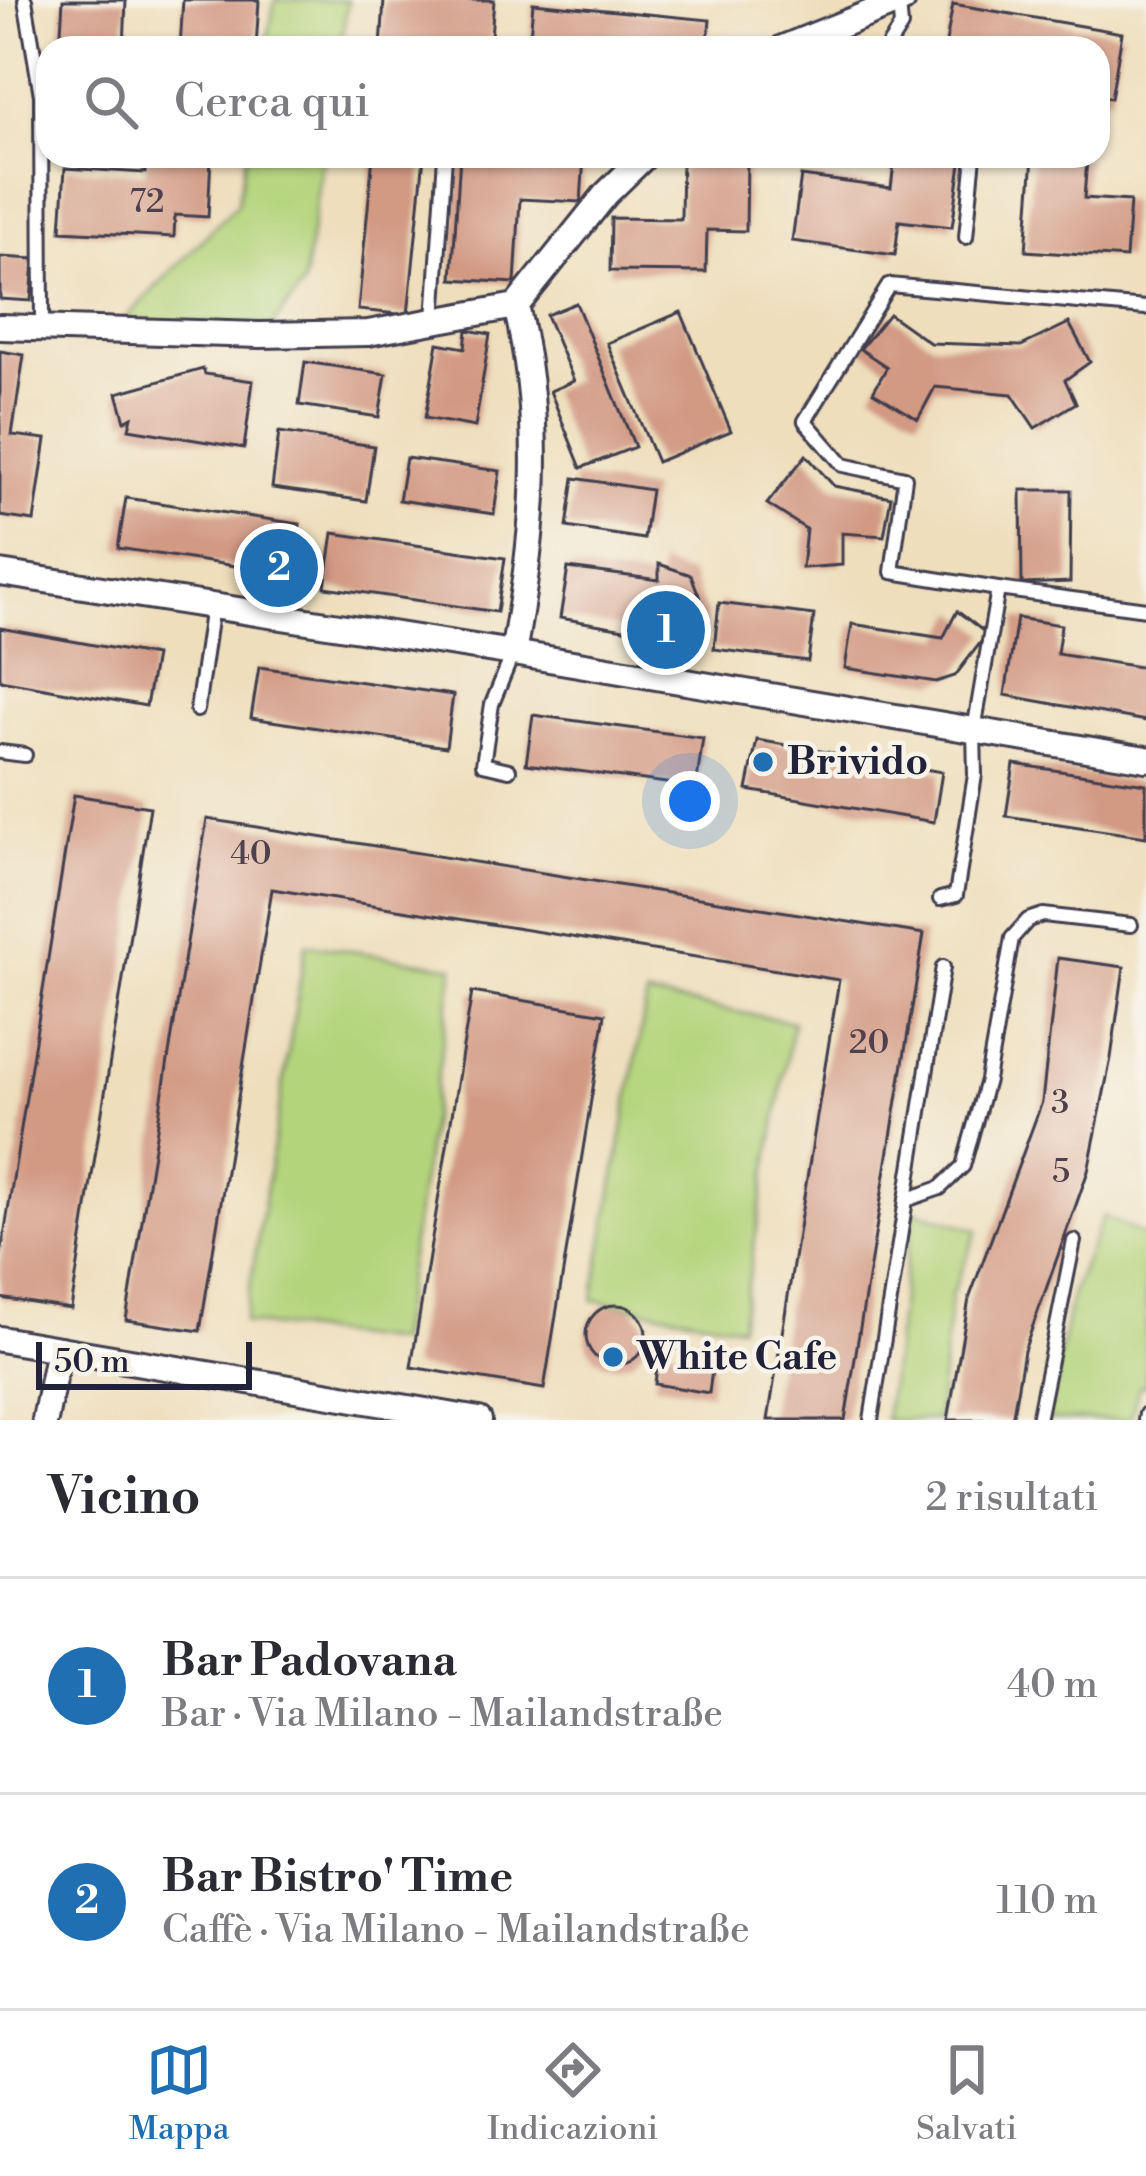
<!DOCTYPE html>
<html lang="it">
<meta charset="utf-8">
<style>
body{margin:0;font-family:"Libre Bodoni",serif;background:#f2f2f3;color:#2b2b33}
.scale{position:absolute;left:36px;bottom:30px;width:216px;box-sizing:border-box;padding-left:12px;border:6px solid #22223b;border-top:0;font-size:33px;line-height:42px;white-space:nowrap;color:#22223b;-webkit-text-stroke:9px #f7f3e8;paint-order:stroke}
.you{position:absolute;left:690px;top:801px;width:42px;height:42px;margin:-30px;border:9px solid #fff;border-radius:50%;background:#1a73e8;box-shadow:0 0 0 18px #1a73e833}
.badge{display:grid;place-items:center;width:78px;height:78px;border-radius:50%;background:#1f6fb2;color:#fff;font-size:39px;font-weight:700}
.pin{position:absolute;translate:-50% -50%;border:6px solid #fff;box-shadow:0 3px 12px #0006}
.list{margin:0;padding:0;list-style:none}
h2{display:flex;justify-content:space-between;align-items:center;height:156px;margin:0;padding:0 48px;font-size:51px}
h2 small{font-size:39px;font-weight:400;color:#7c7c81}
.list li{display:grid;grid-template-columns:78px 1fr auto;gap:36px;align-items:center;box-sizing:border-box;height:216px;padding:0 48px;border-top:3px solid #e1e1e2}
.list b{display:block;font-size:45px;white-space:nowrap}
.list p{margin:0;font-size:39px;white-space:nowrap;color:#7c7c81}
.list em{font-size:39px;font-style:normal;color:#7c7c81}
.icon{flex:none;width:66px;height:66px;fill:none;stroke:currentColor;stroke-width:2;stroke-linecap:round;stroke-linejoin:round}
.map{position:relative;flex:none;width:1146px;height:1420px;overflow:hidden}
.search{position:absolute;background:#fff;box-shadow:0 3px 9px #0004;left:36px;right:36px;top:36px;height:132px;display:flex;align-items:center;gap:30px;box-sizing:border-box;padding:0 42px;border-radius:36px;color:#7c7c81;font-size:45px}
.sheet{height:588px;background:#fff}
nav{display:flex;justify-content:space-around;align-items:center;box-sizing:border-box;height:168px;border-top:3px solid #e1e1e2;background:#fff;font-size:33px;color:#7c7c81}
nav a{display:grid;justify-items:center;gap:6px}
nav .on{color:#1f6fb2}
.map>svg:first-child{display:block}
.green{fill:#b4d47b;stroke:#6b7b5b;stroke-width:3}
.building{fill:#d29983}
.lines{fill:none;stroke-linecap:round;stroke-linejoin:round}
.lane-casing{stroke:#413e4e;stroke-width:18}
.street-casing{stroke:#413e4e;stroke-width:30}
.lane{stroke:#fff;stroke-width:12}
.street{stroke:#fff;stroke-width:24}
.poi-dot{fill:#1f6fb2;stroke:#f7f3e8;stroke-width:4.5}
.labels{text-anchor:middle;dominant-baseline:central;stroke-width:9;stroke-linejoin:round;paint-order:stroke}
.number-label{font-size:33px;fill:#4e404d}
.poi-label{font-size:39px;font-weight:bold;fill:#22223b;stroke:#f7f3e8;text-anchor:start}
</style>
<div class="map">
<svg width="1146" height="1420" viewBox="0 0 1146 1420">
<rect width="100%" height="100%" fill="#f7f3e8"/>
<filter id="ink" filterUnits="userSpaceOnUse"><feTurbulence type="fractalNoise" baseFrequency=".00833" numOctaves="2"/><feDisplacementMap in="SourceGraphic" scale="24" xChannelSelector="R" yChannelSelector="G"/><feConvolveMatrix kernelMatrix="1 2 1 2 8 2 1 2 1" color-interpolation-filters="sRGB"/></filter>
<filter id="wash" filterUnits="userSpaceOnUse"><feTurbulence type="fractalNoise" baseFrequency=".004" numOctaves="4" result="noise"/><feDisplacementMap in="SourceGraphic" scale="48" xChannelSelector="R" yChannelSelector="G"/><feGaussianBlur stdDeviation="2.7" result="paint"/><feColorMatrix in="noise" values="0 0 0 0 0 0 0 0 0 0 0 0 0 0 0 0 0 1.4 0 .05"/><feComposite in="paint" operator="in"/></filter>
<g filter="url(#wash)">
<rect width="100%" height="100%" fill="#eedebc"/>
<g class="green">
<polygon points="275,0 348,0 340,48 266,48"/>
<polygon points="246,156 323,156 303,286 272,326 124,320 237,204"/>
<polygon points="306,944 454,967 397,1342 244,1323"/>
<polygon points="647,996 793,1022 740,1326 593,1300"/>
<polygon points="913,1210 978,1230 951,1296 937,1420 885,1420"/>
<polygon points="1103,1216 1146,1237 1146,1386 1139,1386 1130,1420 1047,1420 1072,1293"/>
</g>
<g id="blocks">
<g class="building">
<polygon points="63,0 126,0 124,48 60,48"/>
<polygon points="183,0 259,0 256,48 180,48"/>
<polygon points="384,0 494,0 490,48 381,48"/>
<polygon points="533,3 710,20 707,48 529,48"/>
<polygon points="953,4 1122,33 1111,98 1098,96 1098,48 945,48"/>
<polygon points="146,156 211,156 208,217 175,215 174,237 61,231 65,168 145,173"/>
<polygon points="373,156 424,156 408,315 358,310"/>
<polygon points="460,156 584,156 581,202 520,199 515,283 452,279"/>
<polygon points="682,156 747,156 746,231 707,230 706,272 610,271 611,218 681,219"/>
<polygon points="895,156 962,156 952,227 899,221 895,255 792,241 801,176 891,188"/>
<polygon points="1033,156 1087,159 1084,198 1130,201 1126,258 1026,251"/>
<polygon points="0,257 34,259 31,301 0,299"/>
<polygon points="576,303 635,447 581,468 550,391 574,381 546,315"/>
<polygon points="681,312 731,431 657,462 607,343"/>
<polygon points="889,314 930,343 1021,346 1069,323 1090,362 1065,380 1076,403 1035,428 1012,394 935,387 918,419 873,392 887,367 860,349"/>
<polygon points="467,330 490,334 475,427 425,418 438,343 465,348"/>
<polygon points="0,351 24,355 12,435 46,439 34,521 0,516"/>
<polygon points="305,362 386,374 379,417 299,405"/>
<polygon points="203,369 205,374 253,381 244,448 129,429 132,417 125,421 117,393"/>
<polygon points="279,432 374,446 366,501 272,488"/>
<polygon points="806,455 834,486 891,497 884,536 842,533 842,565 802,568 806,529 767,504"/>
<polygon points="406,458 500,471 494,514 399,500"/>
<polygon points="574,478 651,490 644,539 567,527"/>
<polygon points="1021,490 1071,490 1070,582 1022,584"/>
<polygon points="126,498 300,524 293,575 118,548"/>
<polygon points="333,533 505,558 497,612 325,587"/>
<polygon points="659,564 691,575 707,616 700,642 560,618 568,568 659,580"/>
<polygon points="719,603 814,615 808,661 714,649"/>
<polygon points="957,611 987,634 955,676 936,682 845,668 852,624 943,638"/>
<polygon points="1017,618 1061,625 1057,654 1146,668 1146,721 1005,695"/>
<polygon points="0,628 155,656 146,706 0,680"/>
<polygon points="259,667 453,695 446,747 251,718"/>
<polygon points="533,715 703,738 696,787 526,764"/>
<polygon points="757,740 942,772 934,822 747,790"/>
<polygon points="1014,764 1146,784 1146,837 1006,816"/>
<polygon points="74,795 150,807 71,1309 0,1298 0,1261"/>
<polygon points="207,819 924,934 845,1420 768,1420 839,980 272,889 200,1331 126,1320"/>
<polygon points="1058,958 1124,967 1111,1058 1088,1171 1024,1351 1012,1420 948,1420 969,1299 1042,1102"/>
<polygon points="472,992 605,1014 544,1389 411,1367"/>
<circle cx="616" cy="1335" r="30"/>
<polygon points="659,1347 714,1354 709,1393 655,1384"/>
</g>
</g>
</g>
<g filter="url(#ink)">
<use href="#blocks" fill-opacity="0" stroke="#413e4e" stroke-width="3"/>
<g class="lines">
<g class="lane-casing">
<g id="lane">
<polyline points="25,0 41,95 42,327"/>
<polyline points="887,48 901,26 899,3"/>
<polyline points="966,237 974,156"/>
<polyline points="434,320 445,156"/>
<polyline points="998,589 892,572 905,478 843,465 805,421 889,285 1146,308"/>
<polyline points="197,710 212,606"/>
<polyline points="0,752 25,755"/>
<polyline points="509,770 483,764 492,704 513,653"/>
<polyline points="940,899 956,895 975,775 974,730 998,589 1146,609"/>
<polyline points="906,1200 940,1188 963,1166 987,1080 1012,938 1028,920 1043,915 1131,925"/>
<polyline points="871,1420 943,967"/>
<polyline points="1038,1420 1074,1241"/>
<polyline points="1145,1420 1146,1414"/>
</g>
</g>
<g class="street-casing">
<g id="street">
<polyline points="783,48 903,0"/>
<polyline points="0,327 260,335 368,333 516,306 606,194 645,156"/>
<polyline points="0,573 513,653 1146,759"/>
<path d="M513,653C535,535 545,424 516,306"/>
<polyline points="0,1339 479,1420"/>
<polyline points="45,1420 59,1349"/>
</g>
</g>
<use href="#lane" class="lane"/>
<use href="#street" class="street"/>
</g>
</g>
<g class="poi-dot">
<circle cx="763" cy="762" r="12"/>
<circle cx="613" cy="1357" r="12"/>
</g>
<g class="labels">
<g class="number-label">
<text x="147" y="202">72</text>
<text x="251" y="854">40</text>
<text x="869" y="1043">20</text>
<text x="1060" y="1103">3</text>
<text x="1061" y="1172">5</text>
</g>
<g class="poi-label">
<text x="787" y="762">Brivido</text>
<text x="637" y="1357">White Cafe</text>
</g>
</g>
</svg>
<div class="scale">50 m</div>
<div class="you"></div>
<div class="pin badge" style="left:666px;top:630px">1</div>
<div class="pin badge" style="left:279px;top:568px">2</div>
<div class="search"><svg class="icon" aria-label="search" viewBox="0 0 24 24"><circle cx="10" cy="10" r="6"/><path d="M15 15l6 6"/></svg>Cerca qui</div>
</div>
<section class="sheet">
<h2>Vicino<small>2 risultati</small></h2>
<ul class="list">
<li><span class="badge">1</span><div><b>Bar Padovana</b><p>Bar · Via Milano - Mailandstraße</p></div><em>40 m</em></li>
<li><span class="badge">2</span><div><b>Bar Bistro' Time</b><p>Caffè · Via Milano - Mailandstraße</p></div><em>110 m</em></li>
</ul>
</section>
<nav>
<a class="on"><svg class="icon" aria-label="map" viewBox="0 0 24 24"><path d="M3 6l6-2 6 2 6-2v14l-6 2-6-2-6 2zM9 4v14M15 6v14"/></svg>Mappa</a>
<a><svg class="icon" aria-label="directions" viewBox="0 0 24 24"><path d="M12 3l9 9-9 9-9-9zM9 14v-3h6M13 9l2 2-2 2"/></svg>Indicazioni</a>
<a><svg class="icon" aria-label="saved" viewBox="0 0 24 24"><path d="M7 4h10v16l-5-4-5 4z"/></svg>Salvati</a>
</nav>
